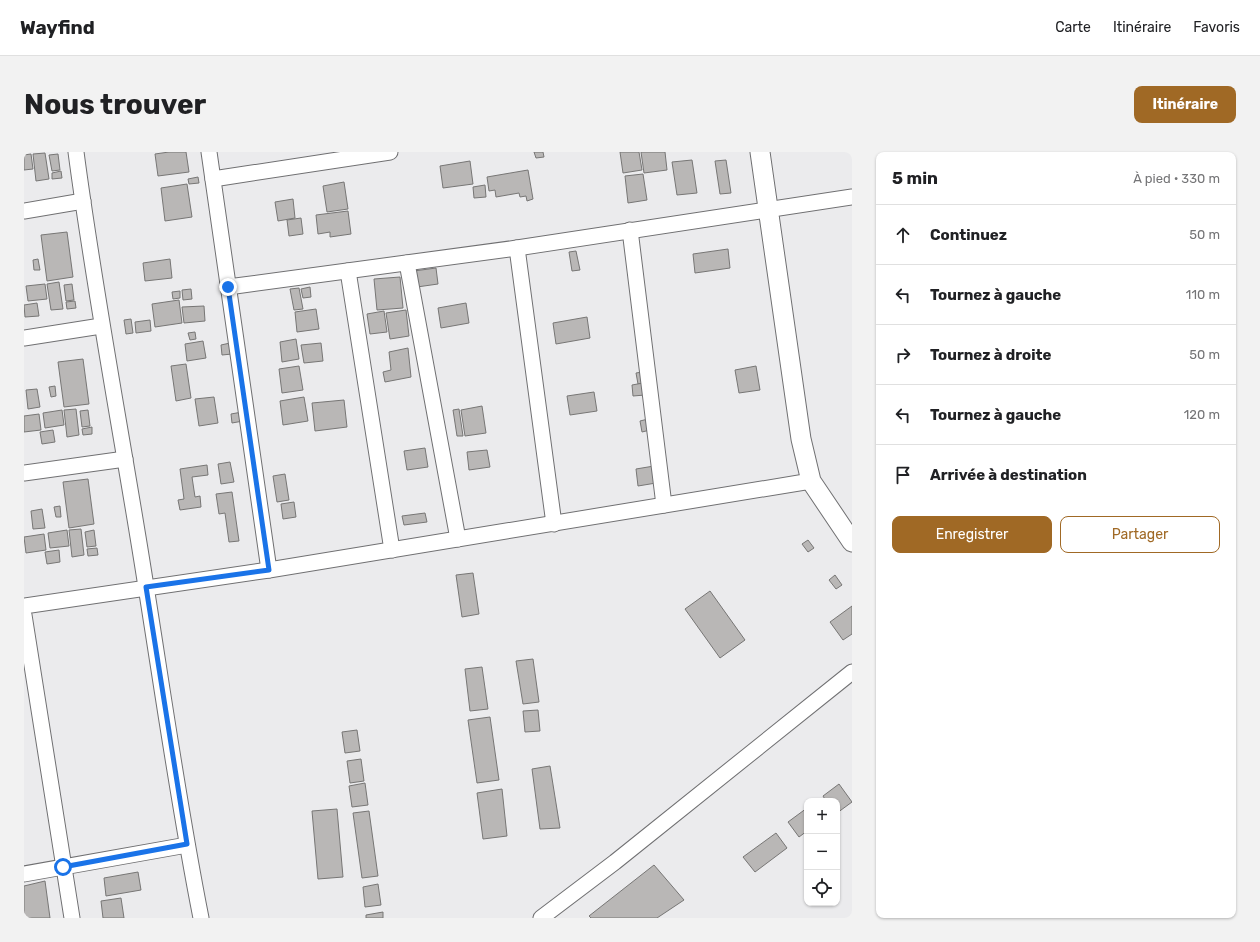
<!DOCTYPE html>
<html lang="fr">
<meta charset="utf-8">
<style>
body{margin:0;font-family:Rubik,sans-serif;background:#f2f2f2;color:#202124}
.controls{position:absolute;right:12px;bottom:12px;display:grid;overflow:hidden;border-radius:8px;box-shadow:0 1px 3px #0004}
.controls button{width:36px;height:36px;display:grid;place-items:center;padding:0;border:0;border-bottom:1px solid #e0e0e0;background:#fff;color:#202124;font:20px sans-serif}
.stop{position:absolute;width:12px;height:12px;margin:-9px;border:3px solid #1a73e8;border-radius:50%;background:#fff}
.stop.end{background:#1a73e8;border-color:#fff;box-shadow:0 1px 4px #0008}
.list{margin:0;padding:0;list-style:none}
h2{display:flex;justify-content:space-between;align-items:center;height:52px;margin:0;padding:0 16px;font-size:17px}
h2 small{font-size:13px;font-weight:400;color:#757577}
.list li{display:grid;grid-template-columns:26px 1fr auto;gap:12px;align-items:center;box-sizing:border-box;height:60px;padding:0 16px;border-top:1px solid #e0e0e0}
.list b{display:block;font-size:15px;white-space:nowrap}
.list em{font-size:13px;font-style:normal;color:#757577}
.actions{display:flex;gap:8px;padding:12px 16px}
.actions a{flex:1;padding:9px 0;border:1px solid #a06925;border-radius:8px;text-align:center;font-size:14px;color:#a06925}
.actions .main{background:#a06925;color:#fff}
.icon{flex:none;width:22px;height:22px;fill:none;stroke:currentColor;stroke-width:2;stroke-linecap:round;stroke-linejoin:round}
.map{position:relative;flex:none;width:828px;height:766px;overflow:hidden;border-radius:8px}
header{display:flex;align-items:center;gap:24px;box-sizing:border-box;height:56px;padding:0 20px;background:#fff;border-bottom:1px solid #e0e0e0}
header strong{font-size:19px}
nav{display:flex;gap:22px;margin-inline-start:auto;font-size:14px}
.intro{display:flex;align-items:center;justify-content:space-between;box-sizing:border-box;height:96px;padding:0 24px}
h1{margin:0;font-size:28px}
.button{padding:10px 18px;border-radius:8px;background:#a06925;color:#fff;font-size:14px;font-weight:700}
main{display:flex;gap:24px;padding:0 24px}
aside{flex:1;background:#fff;border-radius:8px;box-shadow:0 1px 3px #0004}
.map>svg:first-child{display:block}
.building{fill:#b9b7b6;stroke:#777675}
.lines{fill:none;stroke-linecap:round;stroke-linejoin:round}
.minor-casing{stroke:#707072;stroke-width:17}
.tertiary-casing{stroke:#707072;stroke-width:21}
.minor{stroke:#fff;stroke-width:15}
.tertiary{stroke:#fff;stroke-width:19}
.route{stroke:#1a73e8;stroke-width:5}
</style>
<header>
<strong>Wayfind</strong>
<nav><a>Carte</a><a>Itinéraire</a><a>Favoris</a></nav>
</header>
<div class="intro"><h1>Nous trouver</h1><a class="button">Itinéraire</a></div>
<main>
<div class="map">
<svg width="828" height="766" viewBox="0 0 828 766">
<rect width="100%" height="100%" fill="#ebebed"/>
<g class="building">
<polygon points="145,0 162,0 165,20 134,24 131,2"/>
<polygon points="510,0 519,0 520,5 512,6"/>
<polygon points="596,0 615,0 618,18 599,21"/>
<polygon points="617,0 641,0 643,18 620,21"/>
<polygon points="21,1 25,27 12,29 9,2"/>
<polygon points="7,2 9,17 0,18 0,3"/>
<polygon points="34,2 36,18 28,19 25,3"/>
<polygon points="668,8 673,41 653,43 648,10"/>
<polygon points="702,8 707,41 696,42 691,9"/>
<polygon points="446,9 449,32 419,36 416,14"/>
<polygon points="504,18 509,47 503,49 502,44 496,45 495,41 472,45 471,38 465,39 463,25"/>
<polygon points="37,19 38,26 28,27 28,21"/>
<polygon points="619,22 623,48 604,51 601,24"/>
<polygon points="174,25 175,31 165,32 164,27"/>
<polygon points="320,30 324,57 303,60 299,34"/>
<polygon points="163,32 168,65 141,69 137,36"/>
<polygon points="461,33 462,45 450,46 449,35"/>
<polygon points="269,47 271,66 254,69 251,50"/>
<polygon points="324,59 327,82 306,85 306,80 294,82 292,63"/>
<polygon points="277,66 279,82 265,84 263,68"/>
<polygon points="43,80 49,125 23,129 17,83"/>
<polygon points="704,97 706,116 671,121 669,102"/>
<polygon points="552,99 556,118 548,119 545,100"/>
<polygon points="14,107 16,118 10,118 9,108"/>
<polygon points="146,107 148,126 121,129 119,111"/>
<polygon points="412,116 414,132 393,135 390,119"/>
<polygon points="376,125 379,156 353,158 350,127"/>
<polygon points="35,130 39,157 27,158 23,132"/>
<polygon points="21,132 23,147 4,149 2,134"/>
<polygon points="48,132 50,148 42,149 40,133"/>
<polygon points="286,135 287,145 279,146 277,137"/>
<polygon points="275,136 279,157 270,158 266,137"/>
<polygon points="167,137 168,147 159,148 158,138"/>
<polygon points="156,139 156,146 149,147 148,140"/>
<polygon points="155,148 158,171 131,175 128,152"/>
<polygon points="51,149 52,156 43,157 42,150"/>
<polygon points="13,151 15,164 1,165 0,153"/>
<polygon points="442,151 445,171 417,176 414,156"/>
<polygon points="180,154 181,169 160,171 158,155"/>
<polygon points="292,157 295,177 273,180 271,160"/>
<polygon points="382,158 385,184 366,187 362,161"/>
<polygon points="360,159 363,180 346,182 343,162"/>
<polygon points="563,165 566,186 532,192 529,171"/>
<polygon points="107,167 109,181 102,182 100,168"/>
<polygon points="126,168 127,179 112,181 111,170"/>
<polygon points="171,180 172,187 166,188 164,181"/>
<polygon points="272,187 275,207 258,210 256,190"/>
<polygon points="179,189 182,206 163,209 161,192"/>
<polygon points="206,191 208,202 198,203 197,193"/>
<polygon points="297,191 299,209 280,211 277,193"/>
<polygon points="384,196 387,225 361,230 359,220 367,218 365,200"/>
<polygon points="59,207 65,252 40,255 34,210"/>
<polygon points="162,212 167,246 152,249 147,214"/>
<polygon points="275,214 279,238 258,241 255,217"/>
<polygon points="732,214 736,238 715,241 711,218"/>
<polygon points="618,220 620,231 614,232 612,221"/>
<polygon points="619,231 621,243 609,244 608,233"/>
<polygon points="31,234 32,244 27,245 25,235"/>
<polygon points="13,237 16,255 4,257 2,238"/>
<polygon points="570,240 573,259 546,263 543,244"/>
<polygon points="190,245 194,271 175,274 171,247"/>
<polygon points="280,245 284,269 259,273 256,249"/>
<polygon points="320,248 323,275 291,279 288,251"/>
<polygon points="458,254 462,281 441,284 437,258"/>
<polygon points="52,257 55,283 43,285 40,258"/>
<polygon points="435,257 439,284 433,284 429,258"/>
<polygon points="38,258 40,273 21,276 19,261"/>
<polygon points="64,258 66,274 58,275 56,259"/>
<polygon points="218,260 219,269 208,271 207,262"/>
<polygon points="15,262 17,278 0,280 0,264"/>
<polygon points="624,267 626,278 618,280 616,269"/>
<polygon points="68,275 68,282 59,283 58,277"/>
<polygon points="29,278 31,290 18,292 16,280"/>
<polygon points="401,296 404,315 383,318 380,299"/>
<polygon points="463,298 466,315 445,318 443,300"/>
<polygon points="206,310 210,330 197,332 194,312"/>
<polygon points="183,313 184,323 168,325 171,345 176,344 177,355 156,358 154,348 160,347 156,317"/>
<polygon points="630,314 632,331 614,334 612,317"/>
<polygon points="261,322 265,348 253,350 249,324"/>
<polygon points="64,327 70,372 45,376 39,330"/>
<polygon points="208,340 215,389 205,390 201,361 195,362 192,342"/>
<polygon points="270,350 272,365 259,367 257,352"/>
<polygon points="36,354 37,365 32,365 30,355"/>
<polygon points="18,357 21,376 9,377 7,359"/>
<polygon points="401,361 403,370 380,373 378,364"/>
<polygon points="57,377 60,403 48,405 45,378"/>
<polygon points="43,378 45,394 26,396 24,381"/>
<polygon points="70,378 72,394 63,395 61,380"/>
<polygon points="20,382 22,398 2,401 0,385"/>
<polygon points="784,388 790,396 784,400 778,392"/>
<polygon points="73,396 74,403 64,404 63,397"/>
<polygon points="35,398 36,410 23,412 21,400"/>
<polygon points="449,421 455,462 438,465 432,423"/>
<polygon points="811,423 818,433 812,437 805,428"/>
<polygon points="686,439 721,488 696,506 661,457"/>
<polygon points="828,454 828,482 819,488 806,470"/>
<polygon points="509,507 515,550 499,552 492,509"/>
<polygon points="458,515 464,557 446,559 441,517"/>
<polygon points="514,558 516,579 501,580 499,559"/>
<polygon points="466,565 475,628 453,631 444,568"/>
<polygon points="333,578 336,599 321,601 318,580"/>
<polygon points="337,607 340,629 326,631 323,609"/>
<polygon points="526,614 536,676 516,677 508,617"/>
<polygon points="341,631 344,653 328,655 325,634"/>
<polygon points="815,632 828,650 813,661 813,649 802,649 799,644"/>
<polygon points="478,637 483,684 459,687 453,641"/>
<polygon points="783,656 783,679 775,685 764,670"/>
<polygon points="313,657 319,725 294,727 288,659"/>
<polygon points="345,659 354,724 338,726 329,661"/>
<polygon points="752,681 763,696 731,720 719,705"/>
<polygon points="630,713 660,748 633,766 567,766 565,764"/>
<polygon points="114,720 117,738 82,744 80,726"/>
<polygon points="21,729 26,766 0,766 0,734"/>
<polygon points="354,732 357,753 341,755 339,735"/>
<polygon points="97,746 100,766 79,766 77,749"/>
<polygon points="359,760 359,766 342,766 342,763"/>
</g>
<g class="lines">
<g class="minor-casing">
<g id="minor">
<path d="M52,0C69,129 93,257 114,385C135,512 152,640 177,766"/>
<polyline points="185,0 245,418"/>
<polyline points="189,27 366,0"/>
<polyline points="0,59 59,49"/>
<polyline points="606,78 640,353"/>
<polyline points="493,96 530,372"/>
<polyline points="383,111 434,387"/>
<polyline points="324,119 368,398"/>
<polyline points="204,135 493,96 828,45"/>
<polyline points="0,186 77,174"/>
<polyline points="0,321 101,307"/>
<polyline points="0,454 245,418 787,329"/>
<polyline points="0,463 48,766"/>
<polyline points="0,722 163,693"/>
<polyline points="517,766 591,710 828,520"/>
</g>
</g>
<g class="tertiary-casing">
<polyline id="tertiary" points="736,0 777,287 787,329 828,390"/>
</g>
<use href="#minor" class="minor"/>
<use href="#tertiary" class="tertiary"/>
</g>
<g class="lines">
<polyline class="route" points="39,715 163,692 122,435 245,418 204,135"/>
</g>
</svg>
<div class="controls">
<button>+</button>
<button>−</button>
<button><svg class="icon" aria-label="locate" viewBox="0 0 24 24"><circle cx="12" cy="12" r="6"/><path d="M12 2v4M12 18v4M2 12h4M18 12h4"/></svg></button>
</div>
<div class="stop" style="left:39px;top:715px"></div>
<div class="stop end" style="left:204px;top:135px"></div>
</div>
<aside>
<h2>5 min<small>À pied · 330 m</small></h2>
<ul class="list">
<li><svg class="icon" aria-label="ahead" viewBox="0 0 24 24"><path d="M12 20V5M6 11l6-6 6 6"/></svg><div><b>Continuez</b></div><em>50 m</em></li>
<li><svg class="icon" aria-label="left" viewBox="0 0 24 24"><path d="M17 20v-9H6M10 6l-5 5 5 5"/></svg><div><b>Tournez à gauche</b></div><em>110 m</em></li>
<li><svg class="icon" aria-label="right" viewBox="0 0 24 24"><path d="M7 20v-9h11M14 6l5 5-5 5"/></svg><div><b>Tournez à droite</b></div><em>50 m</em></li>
<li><svg class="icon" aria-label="left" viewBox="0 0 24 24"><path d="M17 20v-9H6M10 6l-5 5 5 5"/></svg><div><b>Tournez à gauche</b></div><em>120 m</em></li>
<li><svg class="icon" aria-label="arrive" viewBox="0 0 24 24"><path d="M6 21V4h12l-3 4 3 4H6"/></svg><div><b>Arrivée à destination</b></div></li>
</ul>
<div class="actions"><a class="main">Enregistrer</a><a>Partager</a></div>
</aside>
</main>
